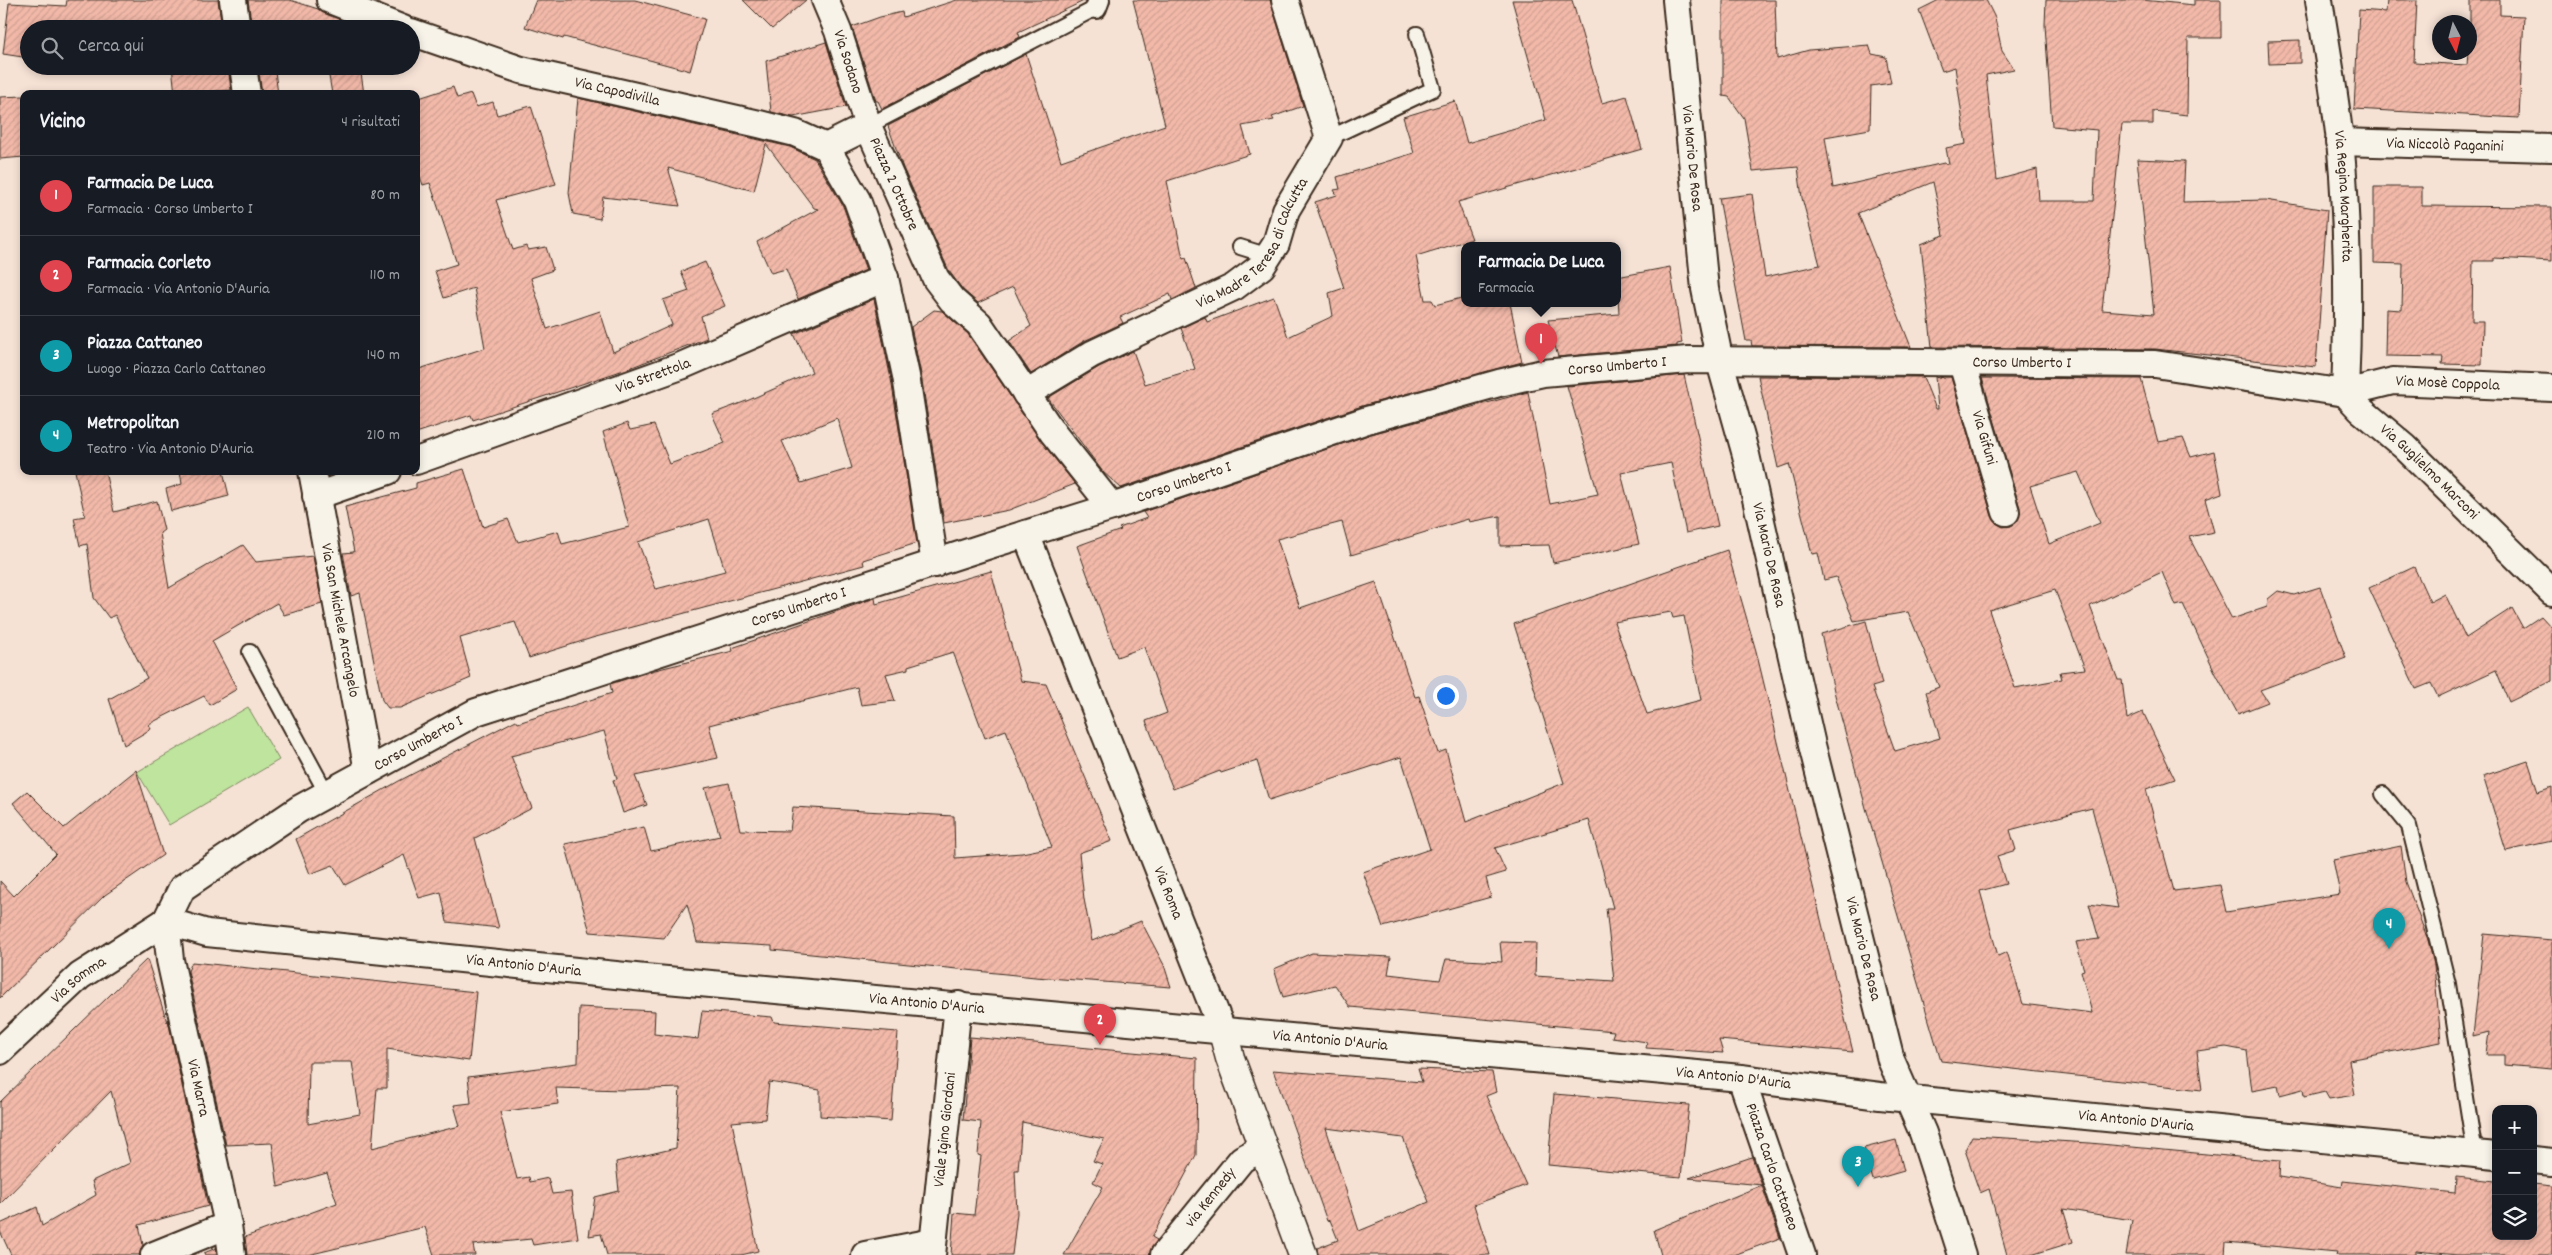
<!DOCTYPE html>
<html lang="it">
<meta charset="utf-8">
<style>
body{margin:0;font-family:Dekko,sans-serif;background:#242831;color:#f1f3f6}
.controls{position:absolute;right:15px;bottom:15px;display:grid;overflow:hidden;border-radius:10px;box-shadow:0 2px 8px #0003}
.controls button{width:45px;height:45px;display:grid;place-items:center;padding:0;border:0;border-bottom:1px solid #363941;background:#171b24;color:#f1f3f6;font:25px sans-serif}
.compass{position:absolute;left:2432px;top:15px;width:45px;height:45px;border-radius:50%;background:#171b24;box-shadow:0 2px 8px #0003;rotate:174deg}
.you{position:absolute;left:1445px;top:695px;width:18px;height:18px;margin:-12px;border:4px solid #fff;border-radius:50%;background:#1a73e8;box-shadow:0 0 0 8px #1a73e833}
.badge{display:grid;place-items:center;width:32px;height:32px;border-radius:50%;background:#2563eb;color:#fff;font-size:16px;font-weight:700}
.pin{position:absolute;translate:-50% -41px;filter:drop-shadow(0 1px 2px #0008)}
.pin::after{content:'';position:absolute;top:26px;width:18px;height:15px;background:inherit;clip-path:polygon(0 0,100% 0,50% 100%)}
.popup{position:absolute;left:1461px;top:242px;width:160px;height:65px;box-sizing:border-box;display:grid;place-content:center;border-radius:10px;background:#171b24;filter:drop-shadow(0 1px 4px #0005);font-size:16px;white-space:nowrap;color:#9ea1a6}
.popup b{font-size:19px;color:#f1f3f6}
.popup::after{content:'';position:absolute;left:50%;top:100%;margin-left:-10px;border:10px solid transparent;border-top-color:#171b24}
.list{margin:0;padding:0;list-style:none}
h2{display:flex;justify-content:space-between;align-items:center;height:65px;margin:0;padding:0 20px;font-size:21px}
h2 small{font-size:16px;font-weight:400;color:#9ea1a6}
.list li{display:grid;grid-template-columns:32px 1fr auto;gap:15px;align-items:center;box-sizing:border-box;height:80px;padding:0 20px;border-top:1px solid #363941}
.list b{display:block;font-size:19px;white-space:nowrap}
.list p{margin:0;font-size:16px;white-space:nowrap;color:#9ea1a6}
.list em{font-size:16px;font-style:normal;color:#9ea1a6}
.icon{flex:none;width:28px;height:28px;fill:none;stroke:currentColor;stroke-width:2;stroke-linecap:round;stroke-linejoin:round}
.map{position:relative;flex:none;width:2552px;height:1255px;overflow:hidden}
.search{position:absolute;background:#171b24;box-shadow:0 2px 8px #0003;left:20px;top:20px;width:400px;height:55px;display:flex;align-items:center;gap:12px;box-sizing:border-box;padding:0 18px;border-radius:28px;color:#9ea1a6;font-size:19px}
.panel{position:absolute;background:#171b24;box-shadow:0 2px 8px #0003;left:20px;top:90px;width:400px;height:385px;border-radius:10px}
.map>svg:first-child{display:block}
.green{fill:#bfe49e;stroke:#7d875e}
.building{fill:url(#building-hatch);stroke:#3b2a1e;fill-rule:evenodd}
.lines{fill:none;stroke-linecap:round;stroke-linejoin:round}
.service-casing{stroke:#3b2a1e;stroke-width:18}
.pedestrian-casing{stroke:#3b2a1e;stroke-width:24}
.minor-casing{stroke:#3b2a1e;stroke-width:30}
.tertiary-casing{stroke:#3b2a1e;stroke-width:31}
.service{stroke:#f7f3e8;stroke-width:14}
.pedestrian{stroke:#f7f3e8;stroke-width:20}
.minor{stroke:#f7f3e8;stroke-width:26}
.tertiary{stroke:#f7f3e8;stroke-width:28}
.labels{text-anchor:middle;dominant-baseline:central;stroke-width:4;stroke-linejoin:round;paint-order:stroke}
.street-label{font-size:16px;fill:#3b2a1e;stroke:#f7f3e8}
</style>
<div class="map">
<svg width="2552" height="1255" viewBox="0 0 2552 1255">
<defs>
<pattern id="building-hatch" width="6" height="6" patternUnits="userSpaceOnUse" patternTransform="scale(1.25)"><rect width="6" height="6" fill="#f2b9a9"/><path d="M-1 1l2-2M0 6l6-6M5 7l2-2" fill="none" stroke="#d09f91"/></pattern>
</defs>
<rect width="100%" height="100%" fill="#f6e2d5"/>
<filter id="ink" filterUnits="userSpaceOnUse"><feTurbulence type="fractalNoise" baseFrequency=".02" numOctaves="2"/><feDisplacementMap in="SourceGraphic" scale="10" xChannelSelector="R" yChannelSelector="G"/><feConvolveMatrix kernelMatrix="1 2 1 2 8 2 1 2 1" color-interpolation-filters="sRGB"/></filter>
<g filter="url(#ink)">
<polygon class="green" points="248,707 279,760 169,825 137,772"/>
<g class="building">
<polygon points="67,0 218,0 222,29 29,29 29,58 3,54 9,3 66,6"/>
<polygon points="248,0 290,0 318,9 354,26 354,29 252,29"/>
<polygon points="536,0 635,0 705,19 690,71 564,37 563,39 525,27"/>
<polygon points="743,0 806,0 772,29"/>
<polygon points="957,0 1086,0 1018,32 1020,37 882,109 878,101 876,101 852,27 880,17 902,12 903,17"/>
<polygon points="1133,0 1270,0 1303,106 1272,117 1274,120 1242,126 1250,154 1167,181 1183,259 1186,258 1196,288 1172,300 1170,294 1120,317 1123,323 1084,341 1031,374 1009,341 1031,326 1013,287 978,303 963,290 949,271 903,168 888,126 1026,54 1061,161 1165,125"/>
<polygon points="1512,0 1572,0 1602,103 1627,96 1642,149 1458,202 1472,239 1416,256 1425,300 1432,300 1435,305 1465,297 1465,303 1510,303 1522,362 1362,406 1121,488 1103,472 1048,398 1099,367 1133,351 1145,384 1195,369 1181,328 1205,317 1207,322 1274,297 1288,337 1333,316 1329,293 1344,288 1315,202 1337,195 1334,190 1340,189 1337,177 1414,153 1403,117 1455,101 1467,143 1546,120"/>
<polygon points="1723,0 1775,0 1777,59 1809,50 1869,45 1872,54 1886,57 1891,83 1871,86 1870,129 1825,137 1833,188 1944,163 1949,164 1946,148 1966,144 1955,67 1942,71 1919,10 1939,0 1986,0 1995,18 2002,51 2014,69 1986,75 1997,180 2037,169 2039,201 2094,201 2097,130 2052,126 2045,25 2046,0 2142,0 2194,5 2194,0 2221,0 2221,38 2188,38 2187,115 2153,111 2153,124 2122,124 2102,310 2154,314 2137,159 2185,161 2183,202 2266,200 2327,210 2316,367 2155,349 1932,347 1921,244 1944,235 1933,182 1858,213 1911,347 1752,346 1751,341 1746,341 1719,198 1752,194 1765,277 1820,265 1802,198 1798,167 1753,171 1744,118 1729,97 1723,96"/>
<polygon points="2387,0 2417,0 2414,62 2467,65 2468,52 2470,52 2470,0 2500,0 2500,15 2524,16 2519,118 2354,109 2359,10 2386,12"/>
<polygon points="2300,40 2300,63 2269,64 2268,41"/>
<polygon points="826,42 846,107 793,117 771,112 766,61"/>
<polygon points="172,66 228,66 231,90 175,94"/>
<polygon points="258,66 360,66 364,94 332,94 328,70 275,71 278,94 262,94"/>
<polygon points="453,87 457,98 471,94 476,107 493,102 497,115 531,106 556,184 496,200 513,250 526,246 528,250 546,247 553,270 531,278 547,329 600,311 613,352 672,325 663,300 689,291 681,272 705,262 725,306 701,316 707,338 627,369 473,420 471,415 416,433 416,370 485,348 474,288 444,298 435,271 457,264 430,183 423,185 416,166 416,99"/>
<polygon points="24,96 24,157 0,159 0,97"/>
<polygon points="578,98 790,147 815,159 843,206 866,270 798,299 786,269 771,273 757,242 818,209 814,208 766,144 754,191 668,168 680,206 603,197 600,219 573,214 569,193"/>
<polygon points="2374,187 2422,187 2422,206 2552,207 2552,261 2494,258 2494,261 2473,261 2472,321 2483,321 2482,365 2442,364 2443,357 2385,356 2386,309 2402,310 2403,264 2374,263"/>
<polygon points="1670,267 1682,343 1677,344 1677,346 1558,357 1548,320 1619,314 1617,277"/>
<path d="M874,299L891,379L917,543L863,560L864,565L592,638L529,658L515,622L460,638L471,678L400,708H388L382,700L360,593L351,596L343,553L354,552L345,507L416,488V483L464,469L483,527L508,519L518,542L558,531L562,544L629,527L603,432L627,423L630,430L654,425L670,464L725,443L712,414L749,400L812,372L794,334ZM837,418L852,468L801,483L782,441ZM709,519L725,571L656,589L638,542Z"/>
<polygon points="934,310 942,311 968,334 1041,441 1075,484 1009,510 944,523 921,374 911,327"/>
<path d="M1684,375L1718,526L1686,533L1671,463L1621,473L1639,544L1553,563L1549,545L1500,546V516L1469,522L1468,519L1351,555L1342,522L1277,539L1300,608L1376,582L1415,697L1419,696L1438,753L1446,750L1466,822L1564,783L1514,624L1727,550L1756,651L1853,1052L1719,1040L1723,1053L1646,1048L1647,1042L1612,1037L1614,1031L1350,1007L1335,985L1283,997L1274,969L1312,953L1391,957L1388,974L1440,980L1446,959L1502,962L1500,942L1536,943L1535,976L1614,981L1606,908H1613L1589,820L1495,848L1506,872L1486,878L1491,897L1383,927L1363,872L1430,849L1401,757L1269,800L1257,761L1221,773L1220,771L1173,789L1146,721L1167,713L1144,647L1117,657L1077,546L1121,530L1119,528L1147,518L1143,512L1371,434L1528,392L1550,504L1598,494L1567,386ZM1671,612L1673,618L1684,616L1701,700L1647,714L1614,622Z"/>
<path d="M1758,376L1923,377L1936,409H1938L1935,377H1951L1992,516L1996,523L2003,527L2011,526L2017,522L2020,508L1982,378L2141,379L2158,442L2183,438L2191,457L2214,451L2222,493L2205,499L2214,532L2189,537L2232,619L2267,607L2268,599L2278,591L2294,595L2320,587L2346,658L2260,690L2268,702L2238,714L2216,674L2183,604L2176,606L2162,572L2090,606L2118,680H2122L2127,719L2143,712L2175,779L2146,789L2174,891L2220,885L2226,912L2340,894L2333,860L2401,846L2406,882L2428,940L2434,965L2441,1042L2349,1060L2355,1095L2329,1099L2325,1092L2304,1097L2303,1089L2280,1095L2278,1086L2252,1091L2247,1051L2226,1047L2197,1051L2202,1090L1941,1061L1866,808L1835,695L1821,634L1866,621L1882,684L1872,687L1895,751L1940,738L1926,692L1939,687L1908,612L1854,621L1836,577L1824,580L1818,553L1812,554L1789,464L1778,468ZM2078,472L2100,523L2049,544L2030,486ZM2055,590L2085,669L2060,672L2062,679L2015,688L1989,610ZM2092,808L2118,908L2089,904L2099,939L2076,942L2084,970L2081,971L2092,1013L2023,1004L2007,952L1998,956L1980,891L2006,884L1997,856L2016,850L2010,830Z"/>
<polygon points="75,471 105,471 114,512 157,501 164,530 160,533 169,588 243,545 256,562 313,556 322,604 284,615 277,603 212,641 237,689 210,705 204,696 149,724 151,729 124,745 109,699 147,678 115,615 109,618 94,598 87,544 80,546 74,518 85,516"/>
<polygon points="180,471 223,471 229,496 171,511 166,489 182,484"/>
<polygon points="2414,567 2430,602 2445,594 2466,638 2512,608 2523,628 2541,616 2552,628 2552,681 2509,702 2496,670 2438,697 2431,683 2416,689 2369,588"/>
<polygon points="991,571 1021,681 1046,684 1112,841 1079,853 1084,899 1092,941 1141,921 1164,965 1171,987 1035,977 772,950 772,946 697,942 687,904 664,938 590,932 565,844 644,827 651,851 720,836 705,788 729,783 740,830 790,831 793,807 954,816 955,858 1022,853 1052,847 1006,730 985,738 953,652 908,666 908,669 886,674 895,701 861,705 857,687 709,725 718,758 635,776 647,805 623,813 613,780 617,779 604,731 511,756 532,808 475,838 499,928 447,922 441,892 419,898 404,855 345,885 333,865 310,874 296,839 399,781 516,720 518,723 612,693 610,684 655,670 733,651 732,648 875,598 876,604"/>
<polygon points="2528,761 2538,792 2552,787 2552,841 2506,851 2483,776"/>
<polygon points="136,770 163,855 105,895 0,998 0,881 14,896 56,854 13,803 27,791 64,828"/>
<polygon points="2484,934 2552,940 2552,1069 2504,1065 2504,1055 2486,1055 2489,1032 2473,1036"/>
<polygon points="147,959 167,1022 168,1020 208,1206 139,1225 143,1245 139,1255 11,1255 0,1231 0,1224 37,1207 42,1226 96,1195 92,1181 130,1163 111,1091 0,1204 0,1102"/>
<path d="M192,962L476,992L469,1061L387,1049V1088H377L372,1148L460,1126L454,1105L471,1103L468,1077L578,1063L579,1007L655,1011L654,1034L698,1039L702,1011L772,1017L774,1022L898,1032L891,1121L820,1116V1090L769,1082L765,1119L732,1122L758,1251L741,1255H607L601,1234L589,1236L595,1197L619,1191L616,1162L676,1148L680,1088L623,1090L556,1088L558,1104L500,1112L517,1179L529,1177L530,1182L548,1178L552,1194L571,1192L578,1238L533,1245L531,1239L473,1245L475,1255H434L425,1227L308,1255H247L245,1237L337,1203L327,1173L278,1187L272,1143L226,1145L188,971ZM309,1062H352L360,1114L308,1124Z"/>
<polygon points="970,1037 1197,1058 1196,1155 1152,1237 1157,1240 1149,1255 1064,1255 1103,1187 1093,1182 1102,1164 1093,1161 1104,1139 1022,1122 1018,1170 1015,1170 1017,1213 1012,1255 951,1255 954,1213 974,1215 981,1156 978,1155 981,1122 963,1120"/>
<path d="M1418,1069L1492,1072L1496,1092L1486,1096L1526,1185L1474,1205L1490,1255H1318L1317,1248L1338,1240L1330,1220L1327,1221L1273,1070L1422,1082ZM1326,1128L1403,1138L1429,1202L1359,1231Z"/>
<polygon points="1554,1094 1689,1105 1681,1177 1548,1165"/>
<polygon points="1972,1136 2090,1143 2280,1161 2279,1177 2342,1187 2343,1181 2455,1193 2456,1177 2496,1181 2496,1236 2533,1236 2533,1184 2552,1186 2552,1255 2458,1255 2416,1251 2416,1255 2336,1255 2337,1252 2226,1242 2225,1255 2126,1255 2132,1220 2063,1209 2073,1242 2031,1255 2007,1255 1989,1189 1980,1193 1965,1150"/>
<polygon points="1896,1140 1904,1171 1873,1180 1864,1148"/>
<polygon points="1752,1157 1780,1238 1734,1255 1661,1255 1654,1230 1762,1185 1689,1178"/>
<polygon points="216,1248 217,1255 205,1255 204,1253"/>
</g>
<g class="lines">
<g class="service-casing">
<g id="service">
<polyline points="868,126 1096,8"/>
<polyline points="1329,138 1433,89 1417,34"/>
<polyline points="1240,247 1269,256"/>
<polyline points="250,652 327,794"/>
<polyline points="2383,794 2409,826 2448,984 2475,1154"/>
</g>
</g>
<g class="pedestrian-casing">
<polyline id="pedestrian" points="1096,8 1099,0"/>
</g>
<g class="minor-casing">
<g id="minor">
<polyline points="233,0 237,29"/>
<polyline points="330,0 403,29"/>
<path id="s1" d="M825,0L838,31L868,126"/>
<path id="s2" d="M1676,0L1705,289L1720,362L1746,455L1812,745L1891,1060L1923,1133L1962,1255"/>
<path id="s3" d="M2319,0C2329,63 2341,128 2344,192C2348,258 2348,326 2345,393L2393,381L2552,388"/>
<path id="s4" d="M411,32L521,70L759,124L795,133L826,147"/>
<polyline points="243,66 247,94"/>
<path id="s5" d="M2339,142L2552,148"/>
<path id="s6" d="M1962,363L2006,512"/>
<path id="s7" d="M1026,394L1092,354L1234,287L1262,266L1276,244L1286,210L1329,138L1285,0"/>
<path id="s8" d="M416,461L681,366L885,278"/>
<path id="s9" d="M312,471L368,771"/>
<polyline points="316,496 388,471"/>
<path id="s10" d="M1026,534L1223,1032"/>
<path id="s11" d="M935,564L906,376L885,278L857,200L826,147L868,126L936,279L952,300L979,324L1053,433L1112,507"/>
<path id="s12" d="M166,921L182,888L299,809L476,712L990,545L1112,507L1367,420L1499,383L1543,373L1688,360L2036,363L2155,364L2345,393L2361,410L2405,447L2552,592"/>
<path id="s13" d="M166,921L207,933L645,978L1741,1078L1880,1096L2496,1156"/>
<path id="s14" d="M166,921L170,960L228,1225L232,1255"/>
<path id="s15" d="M0,1051L80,976L166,921"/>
<path id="s16" d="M1741,1078L1802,1255"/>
<polyline points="2533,1160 2552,1162"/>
<polyline points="154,1255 228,1225"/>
<polyline points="865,1255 933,1242"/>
<path id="s17" d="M932,1255L958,1005"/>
<path id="s18" d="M1164,1255L1242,1159L1263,1148"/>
</g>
</g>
<g class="tertiary-casing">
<polyline id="tertiary" points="1223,1032 1230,1058 1303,1255"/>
</g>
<use href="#service" class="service"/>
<use href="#pedestrian" class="pedestrian"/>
<use href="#minor" class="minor"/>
<use href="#tertiary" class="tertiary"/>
</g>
</g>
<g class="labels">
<g class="street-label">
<text stroke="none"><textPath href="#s1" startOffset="66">Via Sodano</textPath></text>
<text stroke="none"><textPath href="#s4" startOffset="215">Via Capodivilla</textPath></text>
<text stroke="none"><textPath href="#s5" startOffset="106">Via Niccolò Paganini</textPath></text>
<text stroke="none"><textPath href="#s2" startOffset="159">Via Mario De Rosa</textPath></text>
<text stroke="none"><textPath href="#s11" startOffset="545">Piazza 2 Ottobre</textPath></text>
<text stroke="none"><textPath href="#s3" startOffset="198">Via Regina Margherita</textPath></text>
<text stroke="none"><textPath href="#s7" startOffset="280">Via Madre Teresa di Calcutta</textPath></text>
<text stroke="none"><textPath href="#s12" startOffset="1979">Corso Umberto I</textPath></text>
<text stroke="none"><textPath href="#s12" startOffset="1574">Corso Umberto I</textPath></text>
<text stroke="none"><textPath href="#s8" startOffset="252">Via Strettola</textPath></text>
<text stroke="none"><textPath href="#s3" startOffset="499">Via Mosè Coppola</textPath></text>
<text stroke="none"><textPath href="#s6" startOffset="78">Via Gifuni</textPath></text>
<text stroke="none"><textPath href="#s12" startOffset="2420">Via Guglielmo Marconi</textPath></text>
<text stroke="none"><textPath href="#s12" startOffset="1124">Corso Umberto I</textPath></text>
<text stroke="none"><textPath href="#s2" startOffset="564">Via Mario De Rosa</textPath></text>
<text stroke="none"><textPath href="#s12" startOffset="719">Corso Umberto I</textPath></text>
<text stroke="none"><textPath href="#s9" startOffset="152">Via San Michele Arcangelo</textPath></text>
<text stroke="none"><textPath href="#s12" startOffset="314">Corso Umberto I</textPath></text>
<text stroke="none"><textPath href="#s10" startOffset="386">Via Roma</textPath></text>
<text stroke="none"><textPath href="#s2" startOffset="969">Via Mario De Rosa</textPath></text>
<text stroke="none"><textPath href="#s13" startOffset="361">Via Antonio D'Auria</textPath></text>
<text stroke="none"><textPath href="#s15" startOffset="106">Via Somma</textPath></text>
<text stroke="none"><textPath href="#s13" startOffset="766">Via Antonio D'Auria</textPath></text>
<text stroke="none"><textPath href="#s13" startOffset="1171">Via Antonio D'Auria</textPath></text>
<text stroke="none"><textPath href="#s13" startOffset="1576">Via Antonio D'Auria</textPath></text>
<text stroke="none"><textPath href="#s14" startOffset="170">Via Marra</textPath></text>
<text stroke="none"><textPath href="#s13" startOffset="1981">Via Antonio D'Auria</textPath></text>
<text stroke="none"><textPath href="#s17" startOffset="126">Viale Igino Giordani</textPath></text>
<text stroke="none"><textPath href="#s16" startOffset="94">Piazza Carlo Cattaneo</textPath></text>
<text stroke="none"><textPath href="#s18" startOffset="74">via Kennedy</textPath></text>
</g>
</g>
</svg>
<div class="controls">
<button>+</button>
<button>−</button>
<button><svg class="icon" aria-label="layers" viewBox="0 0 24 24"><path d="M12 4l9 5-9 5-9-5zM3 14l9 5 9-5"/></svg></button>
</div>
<svg class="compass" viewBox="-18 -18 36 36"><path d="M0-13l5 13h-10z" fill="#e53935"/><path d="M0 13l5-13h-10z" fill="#9ea1a6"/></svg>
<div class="you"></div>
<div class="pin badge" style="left:1541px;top:364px;background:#e0444e">1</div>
<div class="popup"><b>Farmacia De Luca</b>Farmacia</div>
<div class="pin badge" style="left:1100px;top:1045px;background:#e0444e">2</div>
<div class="pin badge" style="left:1858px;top:1187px;background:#0f9aa8">3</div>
<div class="pin badge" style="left:2389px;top:949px;background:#0f9aa8">4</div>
<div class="search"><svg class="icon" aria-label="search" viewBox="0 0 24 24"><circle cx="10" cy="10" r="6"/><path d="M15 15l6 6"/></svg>Cerca qui</div>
<section class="panel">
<h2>Vicino<small>4 risultati</small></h2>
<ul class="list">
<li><span class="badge" style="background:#e0444e">1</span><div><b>Farmacia De Luca</b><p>Farmacia · Corso Umberto I</p></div><em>80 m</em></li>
<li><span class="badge" style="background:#e0444e">2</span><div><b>Farmacia Corleto</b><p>Farmacia · Via Antonio D'Auria</p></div><em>110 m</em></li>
<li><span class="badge" style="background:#0f9aa8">3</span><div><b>Piazza Cattaneo</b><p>Luogo · Piazza Carlo Cattaneo</p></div><em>140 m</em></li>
<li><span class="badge" style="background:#0f9aa8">4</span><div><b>Metropolitan</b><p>Teatro · Via Antonio D'Auria</p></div><em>210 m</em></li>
</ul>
</section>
</div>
